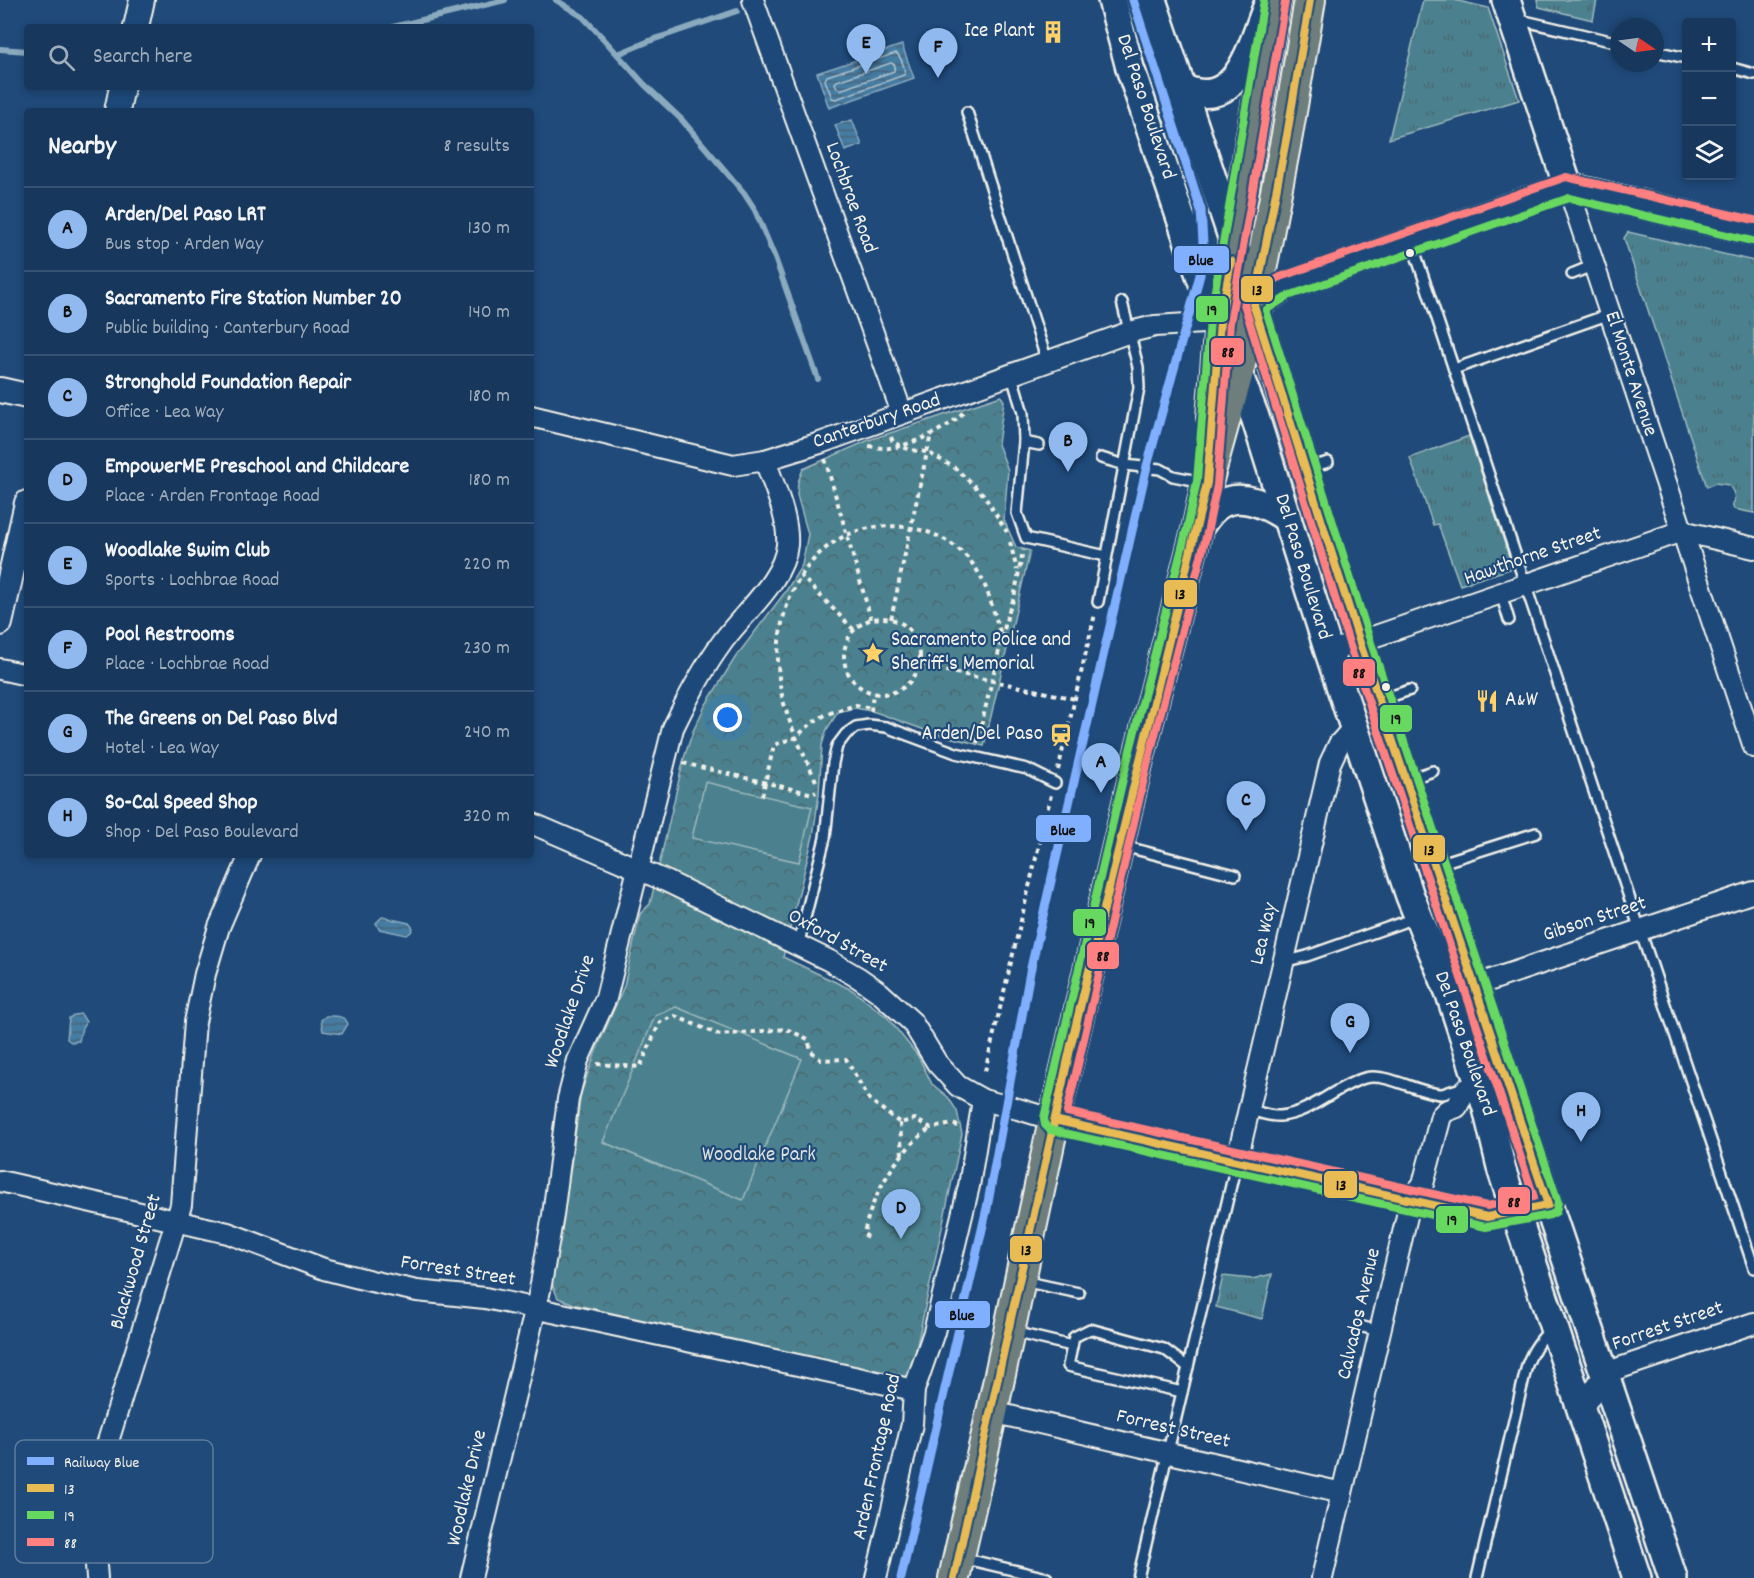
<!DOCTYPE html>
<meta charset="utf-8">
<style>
body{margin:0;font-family:Dekko,sans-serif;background:#244365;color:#f1f3f6}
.controls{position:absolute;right:18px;top:18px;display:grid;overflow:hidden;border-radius:6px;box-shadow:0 3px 9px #0003}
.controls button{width:54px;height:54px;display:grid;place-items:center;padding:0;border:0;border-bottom:2px solid #365272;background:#17385c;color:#f1f3f6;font:30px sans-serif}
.compass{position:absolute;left:1610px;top:18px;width:54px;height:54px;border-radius:50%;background:#17385c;box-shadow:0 3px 9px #0003;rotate:103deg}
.you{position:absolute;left:728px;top:718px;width:21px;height:21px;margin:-15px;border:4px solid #fff;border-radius:50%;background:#1a73e8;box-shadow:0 0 0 9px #1a73e833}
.badge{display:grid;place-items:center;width:39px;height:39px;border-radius:50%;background:#90b9f0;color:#111;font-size:20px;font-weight:700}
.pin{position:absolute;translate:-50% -50px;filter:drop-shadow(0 2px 3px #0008)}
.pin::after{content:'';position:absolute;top:32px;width:21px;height:18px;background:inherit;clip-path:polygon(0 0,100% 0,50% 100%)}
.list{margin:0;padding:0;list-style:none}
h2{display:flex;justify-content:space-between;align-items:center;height:78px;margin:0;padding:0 24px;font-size:26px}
h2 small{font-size:20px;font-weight:400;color:#9eacbb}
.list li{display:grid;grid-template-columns:39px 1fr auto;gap:18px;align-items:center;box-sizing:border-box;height:84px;padding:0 24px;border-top:2px solid #365272}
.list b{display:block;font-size:22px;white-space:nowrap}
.list p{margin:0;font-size:20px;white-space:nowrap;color:#9eacbb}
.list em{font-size:20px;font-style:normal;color:#9eacbb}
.icon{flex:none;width:33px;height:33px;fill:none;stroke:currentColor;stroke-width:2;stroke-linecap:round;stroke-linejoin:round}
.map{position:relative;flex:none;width:1754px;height:1578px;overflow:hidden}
.search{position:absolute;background:#17385c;box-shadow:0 3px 9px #0003;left:24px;top:24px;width:510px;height:66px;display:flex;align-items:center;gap:15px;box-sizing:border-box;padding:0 21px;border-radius:6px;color:#9eacbb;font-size:22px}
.panel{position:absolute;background:#17385c;box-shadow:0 3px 9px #0003;left:24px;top:108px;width:510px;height:750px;border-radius:6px}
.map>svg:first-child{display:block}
.grass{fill:url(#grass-tufts);stroke:#a0b9bc;stroke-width:1.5}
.forest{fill:url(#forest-crowns);stroke:#a0b9bc;stroke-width:1.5}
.pitch{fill:#4b818f;stroke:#a0b9bc;stroke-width:1.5}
.water{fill:url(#water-rules);stroke:#8baabe;stroke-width:1.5}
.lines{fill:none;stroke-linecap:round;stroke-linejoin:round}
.shore{stroke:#aec2cc;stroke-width:1.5}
.stream{stroke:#8baabe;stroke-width:6}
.service-casing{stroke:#f4f1e8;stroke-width:14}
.minor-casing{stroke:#f4f1e8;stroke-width:24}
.tertiary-casing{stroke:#f4f1e8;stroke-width:28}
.secondary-casing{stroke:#f4f1e8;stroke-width:32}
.primary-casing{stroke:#f4f1e8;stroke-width:34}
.path{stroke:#f4f1e8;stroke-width:4;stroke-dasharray:4.5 4.5;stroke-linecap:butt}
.service{stroke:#1f4a7a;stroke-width:9}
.minor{stroke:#1f4a7a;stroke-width:20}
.tertiary{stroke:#1f4a7a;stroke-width:24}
.secondary{stroke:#1f4a7a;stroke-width:27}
.primary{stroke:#6d7e7c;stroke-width:30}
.bus-1-casing{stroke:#1f4a7a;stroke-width:12}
.bus-2-casing{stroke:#1f4a7a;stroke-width:12}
.bus-3-casing{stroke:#1f4a7a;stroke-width:12}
.bus-1{stroke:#e8bb54;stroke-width:8}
.bus-2{stroke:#67d961;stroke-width:8}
.bus-3{stroke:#ff8080;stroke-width:8}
.rail-1-casing{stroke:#1f4a7a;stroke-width:14}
.rail-1{stroke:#80afff;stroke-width:9}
.bus-dot{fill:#f4f1e8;stroke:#1f4a7a;stroke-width:2}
.labels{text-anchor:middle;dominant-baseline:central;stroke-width:4.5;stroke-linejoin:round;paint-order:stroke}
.poi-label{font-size:21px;fill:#f4f1e8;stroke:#1f4a7a;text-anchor:end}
.street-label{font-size:21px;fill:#f4f1e8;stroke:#1f4a7a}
.park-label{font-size:21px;fill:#dbe0db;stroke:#1f4a7a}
.key{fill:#1f4a7a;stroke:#5f7c9b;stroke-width:1.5}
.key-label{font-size:16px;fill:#f4f1e8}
.line-badge{stroke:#1f4a7a;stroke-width:2}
.pale-badge-label{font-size:16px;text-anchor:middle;font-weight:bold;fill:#111}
</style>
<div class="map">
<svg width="1754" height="1578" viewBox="0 0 1754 1578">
<defs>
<pattern id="grass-tufts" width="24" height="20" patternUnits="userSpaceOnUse" patternTransform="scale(1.5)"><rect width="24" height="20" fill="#4b818f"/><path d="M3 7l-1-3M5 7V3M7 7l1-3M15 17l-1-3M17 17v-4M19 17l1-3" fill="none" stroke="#4a676e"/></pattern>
<pattern id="forest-crowns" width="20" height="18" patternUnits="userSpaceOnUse" patternTransform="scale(1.5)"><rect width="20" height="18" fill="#4b818f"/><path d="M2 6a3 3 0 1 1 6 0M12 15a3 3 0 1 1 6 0" fill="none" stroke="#4a676e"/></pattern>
<pattern id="water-rules" width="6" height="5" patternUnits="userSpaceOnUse" patternTransform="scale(1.5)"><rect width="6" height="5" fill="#457ba2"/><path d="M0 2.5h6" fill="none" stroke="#476479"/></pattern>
</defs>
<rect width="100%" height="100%" fill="#1f4a7a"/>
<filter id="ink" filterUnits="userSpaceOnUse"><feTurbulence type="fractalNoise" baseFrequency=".0167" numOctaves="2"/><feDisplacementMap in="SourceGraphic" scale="12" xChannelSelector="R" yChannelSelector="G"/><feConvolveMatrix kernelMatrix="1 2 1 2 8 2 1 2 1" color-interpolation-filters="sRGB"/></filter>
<g filter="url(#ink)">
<g class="grass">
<polygon points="1423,0 1454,0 1488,8 1519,100 1389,139"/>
<polygon points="1537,0 1597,0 1593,20 1539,7"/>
<path d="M1628,232L1754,261V513L1734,509L1732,505C1737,498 1734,492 1729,485L1715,483L1707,487L1624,238Z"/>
<polygon points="1469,436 1513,568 1460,585 1438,524 1433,525 1410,458"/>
<polygon points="1272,1274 1262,1319 1216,1307 1223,1276 1252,1279"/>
</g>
<polygon class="forest" points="1001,396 1004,401 998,444 1008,470 1004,520 1016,547 1030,551 984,746 933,733 875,712 855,708 838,712 827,729 822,745 819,794 813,836 783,957 852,990 887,1017 918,1056 932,1084 948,1097 957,1111 962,1134 914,1359 907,1376 891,1378 577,1305 558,1298 552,1284 562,1228 581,1093 596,1051 624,986 640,914 650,904 684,758 693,731 705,706 735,658 786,591 802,565 808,534 797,495 798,482 803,469 869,440"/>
<g class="pitch">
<polygon points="705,782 812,807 799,862 692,838"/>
<polygon points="676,1007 802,1059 743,1200 603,1142 655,1016"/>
</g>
<g class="water">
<polygon points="902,45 914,78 829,108 817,73"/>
<polygon points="852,120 862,145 845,151 835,125"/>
<polygon points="382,917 409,923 413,928 411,932 407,935 379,929 376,923"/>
<polygon points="81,1014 86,1022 82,1028 79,1041 71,1042 67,1039 69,1018 74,1015"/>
<path d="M326,1016C335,1016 345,1015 348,1024L342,1034L323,1031L321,1020Z"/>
</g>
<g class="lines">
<g class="shore">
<path d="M896,53C901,56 906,70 904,75L836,99L832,98L825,80L827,76Z"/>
<polygon points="891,63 895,65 894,71 840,90 837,88 835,83 837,81"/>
</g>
<g class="stream">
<polyline points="556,0 583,17 601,36 644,84 682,120 744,193 755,210 775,258 818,379"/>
<polyline points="393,27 505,0"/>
<polyline points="0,49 27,51"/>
<polyline points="618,54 652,40 737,11"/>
</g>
<g class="service-casing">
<g id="service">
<polyline points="1516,19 1619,43"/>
<polyline points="1655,51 1686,58"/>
<polyline points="1732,68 1754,74"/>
<polyline points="967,112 1047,361"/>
<polyline points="1412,243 1646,948 1754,1268"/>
<polyline points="1572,274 1594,265"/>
<polyline points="1454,369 1610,314"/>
<polyline points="1011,373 1023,413 1024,442 1017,513 1026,538 1106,556"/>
<polyline points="1024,442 1039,445"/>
<polyline points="1101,458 1125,465 1160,469 1173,476 1203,482"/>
<polyline points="1306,469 1328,462"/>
<polyline points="1501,594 1509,620"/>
<polyline points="1098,602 1139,388 1138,367 1122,302"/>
<polyline points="1383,699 1410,690"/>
<polyline points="1409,779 1433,771"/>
<polyline points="1123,846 1235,875"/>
<polyline points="1438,864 1536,833"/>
<polyline points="798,946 825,838 833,763 837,746 846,734 856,727 869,725 886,727 956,753 1027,769 1055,783"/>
<polyline points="1283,962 1307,956 1415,918"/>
<path d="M1248,1109C1258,1112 1270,1117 1280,1116C1312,1113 1335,1086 1365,1078C1387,1072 1419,1094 1442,1094C1450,1093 1456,1087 1464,1089"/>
<polyline points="1023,1281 1079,1293"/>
<polyline points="1363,1327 1380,1331"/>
<polyline points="1013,1332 1072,1346"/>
<polyline points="1182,1392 1068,1366 1074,1337 1090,1329 1164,1349 1188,1367"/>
<polyline points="962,1558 1047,1578"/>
<polyline points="1138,1578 1237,1160"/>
<path d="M1477,1578L1527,1365C1533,1349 1540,1340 1552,1328"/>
</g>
</g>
<g class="minor-casing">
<g id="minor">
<polyline points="753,0 902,413"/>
<polyline points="1568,187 1754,747"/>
<polyline points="531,416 733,465 765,460 820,443 1130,332 1155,326 1220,322"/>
<polyline points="1329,652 1682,531 1754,548"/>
<polyline points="0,669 27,675"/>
<polyline points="531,823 668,882 830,961 859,978 879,992 912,1022 937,1063 958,1086 983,1100 1018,1109 1054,1120 1237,1160 1487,1217 1548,1205"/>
<polyline points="1464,989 1754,892"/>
<polyline points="1237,1160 1330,763 1339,744 1354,727"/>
<polyline points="0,1181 228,1233 324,1269 371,1281 417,1291 485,1298 562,1314 914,1390"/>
<polyline points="1581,1410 1605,1373 1754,1323"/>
<polyline points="992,1412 1342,1493"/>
<path d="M97,1578C94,1543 92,1511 97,1477L181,1205L195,1022L205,974L219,927L250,855"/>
<path d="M471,1578L540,1290L553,1215L568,1099L578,1060L606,998L673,728C687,699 702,670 721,644C741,615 784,581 787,545C789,517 774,487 765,460"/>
<polyline points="876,1578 912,1424 914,1390 934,1332 969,1186 983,1100"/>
<polyline points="1322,1578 1411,1199 1423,1184 1441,1116 1446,1111 1457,1107 1465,1090 1479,1085"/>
</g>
</g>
<g class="tertiary-casing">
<g id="tertiary">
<polyline points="136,27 142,0"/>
<polyline points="117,111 122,87"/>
<polyline points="0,390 27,396"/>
<polyline points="0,623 27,503"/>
</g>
</g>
<g class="secondary-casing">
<g id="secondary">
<polyline points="1112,0 1130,68 1200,275 1255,417 1329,652 1410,896 1450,994 1487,1108 1502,1171 1637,1578"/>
<polyline points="1152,0 1234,243 1359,640 1673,1578"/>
<polyline points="1506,0 1568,187"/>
<path d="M1182,88C1238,113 1251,46 1267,7"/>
<polyline points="1240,313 1254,306 1283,287 1568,187 1754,231"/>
<path d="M1197,530C1203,522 1210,510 1219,505C1240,491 1269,506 1287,518"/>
</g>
</g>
<g class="primary-casing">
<g id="primary">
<polyline points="1212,417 1220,322 1275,0"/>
<polyline points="954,1578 992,1412 1054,1120 1137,764 1197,530 1207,483 1238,372 1254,306 1287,135 1310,0"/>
</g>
</g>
<g class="path">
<polyline points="891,437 893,442 910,450 927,452 955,468 983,494 1007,532"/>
<path d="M869,446C876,447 883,449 889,448C907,447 953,427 963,412"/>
<polyline points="825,459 871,619"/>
<polyline points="1010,542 1017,570"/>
<polyline points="800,575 854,630"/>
<circle cx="882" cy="656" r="38"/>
<polyline points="891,619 931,434"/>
<polyline points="920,665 1075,699"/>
<polyline points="871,711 873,693"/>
<polyline points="977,743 1008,613 1014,598 1023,550"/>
<polyline points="683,763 813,794 816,792"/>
<polyline points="1058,770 1095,614"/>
<path d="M816,781C797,739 777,704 778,656C780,584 825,518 904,527C931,530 954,541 971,562C988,582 993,613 1002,637"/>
<polyline points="762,796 774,745 796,737 813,722 827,714 856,705 871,708"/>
<polyline points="597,1064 640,1067 660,1022 675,1016 720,1035 786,1029 808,1039 811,1051 821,1060 846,1059 869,1099 900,1123 915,1119 931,1128 953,1124 960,1127"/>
<polyline points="985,1071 1051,795"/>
<polyline points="900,1123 902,1155"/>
<path d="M868,1237L864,1234C871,1196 898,1150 931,1128"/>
</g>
<use href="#service" class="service"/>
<use href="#minor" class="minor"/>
<use href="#tertiary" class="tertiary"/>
<use href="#secondary" class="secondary"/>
<use href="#primary" class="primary"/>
<g class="bus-1-casing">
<g id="bus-1">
<polyline points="1054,1120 1487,1217 1548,1205 1359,640 1254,306 1287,135 1310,0"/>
<polyline points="954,1578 1071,1045 1207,483 1220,322 1231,261"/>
</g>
</g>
<g class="bus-2-casing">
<polyline id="bus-2" points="1264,0 1210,320 1197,481 1187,528 1127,762 1044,1118 1045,1125 1050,1130 1486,1227 1550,1215 1556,1212 1558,1202 1369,637 1266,310 1288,296 1569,198 1752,241"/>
</g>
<g class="bus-3-casing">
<polyline id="bus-3" points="1285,2 1230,323 1217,485 1207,533 1147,766 1067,1112 1487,1206 1534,1197 1349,643 1244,304 1247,298 1280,277 1566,177 1754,220"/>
</g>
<use href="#bus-1" class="bus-1"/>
<use href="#bus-2" class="bus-2"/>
<use href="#bus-3" class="bus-3"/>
<g class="rail-1-casing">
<polyline id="rail-1" points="901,1578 987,1208 1030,972 1147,466 1200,275 1203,243 1201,210 1133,0"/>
</g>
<use href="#rail-1" class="rail-1"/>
</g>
</g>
<defs>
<g id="building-bare" transform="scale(1.8)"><path d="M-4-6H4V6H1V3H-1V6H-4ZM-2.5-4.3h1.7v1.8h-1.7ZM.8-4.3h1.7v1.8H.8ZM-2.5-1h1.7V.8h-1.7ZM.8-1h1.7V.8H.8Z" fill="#ffd166" stroke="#1f4a7a" stroke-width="2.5" paint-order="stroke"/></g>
<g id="sight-bare" transform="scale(1.8)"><path d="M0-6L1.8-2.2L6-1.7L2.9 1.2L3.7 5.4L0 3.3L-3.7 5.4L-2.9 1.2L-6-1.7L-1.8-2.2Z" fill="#ffd166" stroke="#1f4a7a" stroke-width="2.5" paint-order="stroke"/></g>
<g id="restaurant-bare" transform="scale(1.8)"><path d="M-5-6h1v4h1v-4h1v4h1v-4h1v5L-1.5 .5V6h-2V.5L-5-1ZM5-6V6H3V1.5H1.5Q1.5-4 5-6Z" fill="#ffd166" stroke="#1f4a7a" stroke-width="2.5" paint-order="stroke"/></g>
<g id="station-bare" transform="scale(1.8)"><path d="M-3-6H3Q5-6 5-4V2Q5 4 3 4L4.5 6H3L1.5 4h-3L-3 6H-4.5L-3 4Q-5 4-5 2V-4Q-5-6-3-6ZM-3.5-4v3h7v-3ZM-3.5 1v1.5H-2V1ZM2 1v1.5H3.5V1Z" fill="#ffd166" stroke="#1f4a7a" stroke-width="2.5" paint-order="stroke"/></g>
</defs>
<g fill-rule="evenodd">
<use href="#building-bare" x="1053" y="32"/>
<use href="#sight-bare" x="873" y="653"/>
<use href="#restaurant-bare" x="1487" y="701"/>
<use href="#station-bare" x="1061" y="735"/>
</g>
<g class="bus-dot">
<circle cx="1410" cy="253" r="5"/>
<circle cx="1386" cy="687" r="5"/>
</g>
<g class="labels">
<g class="poi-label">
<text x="1035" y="32">Ice Plant</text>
<text x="891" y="641" text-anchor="start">Sacramento Police and<tspan x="891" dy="24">Sheriff's Memorial</tspan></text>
<text x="1505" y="701" text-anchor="start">A&amp;W</text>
<text x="1043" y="735">Arden/Del Paso</text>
</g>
<g class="street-label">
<text transform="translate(1145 107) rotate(72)">Del Paso Boulevard</text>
<text transform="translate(850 198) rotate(70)">Lochbrae Road</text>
<text transform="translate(1630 374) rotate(72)">El Monte Avenue</text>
<text transform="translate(877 422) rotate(-19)">Canterbury Road</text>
<text transform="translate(1533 557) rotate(-19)">Hawthorne Street</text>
<text transform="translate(1302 567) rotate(73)">Del Paso Boulevard</text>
<text transform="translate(1595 920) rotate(-18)">Gibson Street</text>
<text transform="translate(1265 934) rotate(-77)">Lea Way</text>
<text transform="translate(837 942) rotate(29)">Oxford Street</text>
<text transform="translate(571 1012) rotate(-71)">Woodlake Drive</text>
<text transform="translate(1464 1044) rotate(71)">Del Paso Boulevard</text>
<text transform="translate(137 1262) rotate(-74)">Blackwood Street</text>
<text transform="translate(458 1272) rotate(9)">Forrest Street</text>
<text transform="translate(1360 1314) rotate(-77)">Calvados Avenue</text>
<text transform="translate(1668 1327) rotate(-19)">Forrest Street</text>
<text transform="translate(1173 1430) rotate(13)">Forrest Street</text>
<text transform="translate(878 1457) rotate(-78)">Arden Frontage Road</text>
<text transform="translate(468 1488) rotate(-77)">Woodlake Drive</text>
</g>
<g class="park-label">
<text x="759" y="1156">Woodlake Park</text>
</g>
</g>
<rect x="15" y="1440" width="198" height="123" rx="9" class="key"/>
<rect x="27" y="1457" width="27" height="8" fill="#80afff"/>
<rect x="27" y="1484" width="27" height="8" fill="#e8bb54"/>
<rect x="27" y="1511" width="27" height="8" fill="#67d961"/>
<rect x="27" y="1538" width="27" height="8" fill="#ff8080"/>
<g class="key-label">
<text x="64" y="1467">Railway Blue</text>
<text x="64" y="1494">13</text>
<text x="64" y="1521">19</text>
<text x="64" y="1548">88</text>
</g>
<g class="line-badge">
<rect x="1173" y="245" width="57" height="29" rx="6" fill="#80afff"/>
<rect x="1240" y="275" width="34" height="28" rx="6" fill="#e8bb54"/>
<rect x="1195" y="295" width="34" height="28" rx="6" fill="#67d961"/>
<rect x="1210" y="337" width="35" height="29" rx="6" fill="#ff8080"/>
<rect x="1163" y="579" width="35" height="29" rx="6" fill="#e8bb54"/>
<rect x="1342" y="658" width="34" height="29" rx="6" fill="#ff8080"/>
<rect x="1379" y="704" width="34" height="29" rx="6" fill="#67d961"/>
<rect x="1035" y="814" width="57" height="29" rx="6" fill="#80afff"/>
<rect x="1412" y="834" width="34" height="29" rx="6" fill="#e8bb54"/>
<rect x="1072" y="908" width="35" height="29" rx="6" fill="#67d961"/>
<rect x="1086" y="941" width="34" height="29" rx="6" fill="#ff8080"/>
<rect x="1323" y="1170" width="35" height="29" rx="6" fill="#e8bb54"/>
<rect x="1497" y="1186" width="34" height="29" rx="6" fill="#ff8080"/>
<rect x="1435" y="1205" width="34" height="29" rx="6" fill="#67d961"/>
<rect x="1009" y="1235" width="34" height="28" rx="6" fill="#e8bb54"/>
<rect x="934" y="1300" width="57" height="29" rx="6" fill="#80afff"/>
</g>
<g class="pale-badge-label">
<text x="1201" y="265">Blue</text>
<text x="1257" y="295">13</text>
<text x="1212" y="315">19</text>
<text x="1228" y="357">88</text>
<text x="1180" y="599">13</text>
<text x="1359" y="678">88</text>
<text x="1396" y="724">19</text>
<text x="1063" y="835">Blue</text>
<text x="1429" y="855">13</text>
<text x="1090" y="928">19</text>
<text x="1103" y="961">88</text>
<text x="1341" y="1190">13</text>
<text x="1514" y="1207">88</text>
<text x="1452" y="1225">19</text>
<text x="1026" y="1255">13</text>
<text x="962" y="1320">Blue</text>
</g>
</svg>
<div class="controls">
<button>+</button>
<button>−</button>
<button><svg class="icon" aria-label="layers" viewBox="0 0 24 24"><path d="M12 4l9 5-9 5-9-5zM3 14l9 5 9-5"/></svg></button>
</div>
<svg class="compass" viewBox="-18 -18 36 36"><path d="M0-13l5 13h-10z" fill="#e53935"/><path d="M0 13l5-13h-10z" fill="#9eacbb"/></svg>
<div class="you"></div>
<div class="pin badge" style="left:1101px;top:793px">A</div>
<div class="pin badge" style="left:1068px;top:472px">B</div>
<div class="pin badge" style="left:1246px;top:831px">C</div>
<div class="pin badge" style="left:901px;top:1239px">D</div>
<div class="pin badge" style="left:866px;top:74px">E</div>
<div class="pin badge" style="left:938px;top:78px">F</div>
<div class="pin badge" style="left:1350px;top:1053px">G</div>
<div class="pin badge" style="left:1581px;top:1142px">H</div>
<div class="search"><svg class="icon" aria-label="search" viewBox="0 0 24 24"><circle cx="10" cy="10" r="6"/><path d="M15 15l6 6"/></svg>Search here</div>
<section class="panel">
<h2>Nearby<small>8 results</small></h2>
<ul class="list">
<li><span class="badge">A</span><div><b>Arden/Del Paso LRT</b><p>Bus stop · Arden Way</p></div><em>130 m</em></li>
<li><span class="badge">B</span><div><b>Sacramento Fire Station Number 20</b><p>Public building · Canterbury Road</p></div><em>140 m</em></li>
<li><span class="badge">C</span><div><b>Stronghold Foundation Repair</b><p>Office · Lea Way</p></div><em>180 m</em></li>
<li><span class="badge">D</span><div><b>EmpowerME Preschool and Childcare</b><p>Place · Arden Frontage Road</p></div><em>180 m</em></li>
<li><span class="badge">E</span><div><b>Woodlake Swim Club</b><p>Sports · Lochbrae Road</p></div><em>220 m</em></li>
<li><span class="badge">F</span><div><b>Pool Restrooms</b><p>Place · Lochbrae Road</p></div><em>230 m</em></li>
<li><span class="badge">G</span><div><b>The Greens on Del Paso Blvd</b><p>Hotel · Lea Way</p></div><em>240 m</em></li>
<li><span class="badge">H</span><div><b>So-Cal Speed Shop</b><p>Shop · Del Paso Boulevard</p></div><em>320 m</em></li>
</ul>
</section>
</div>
